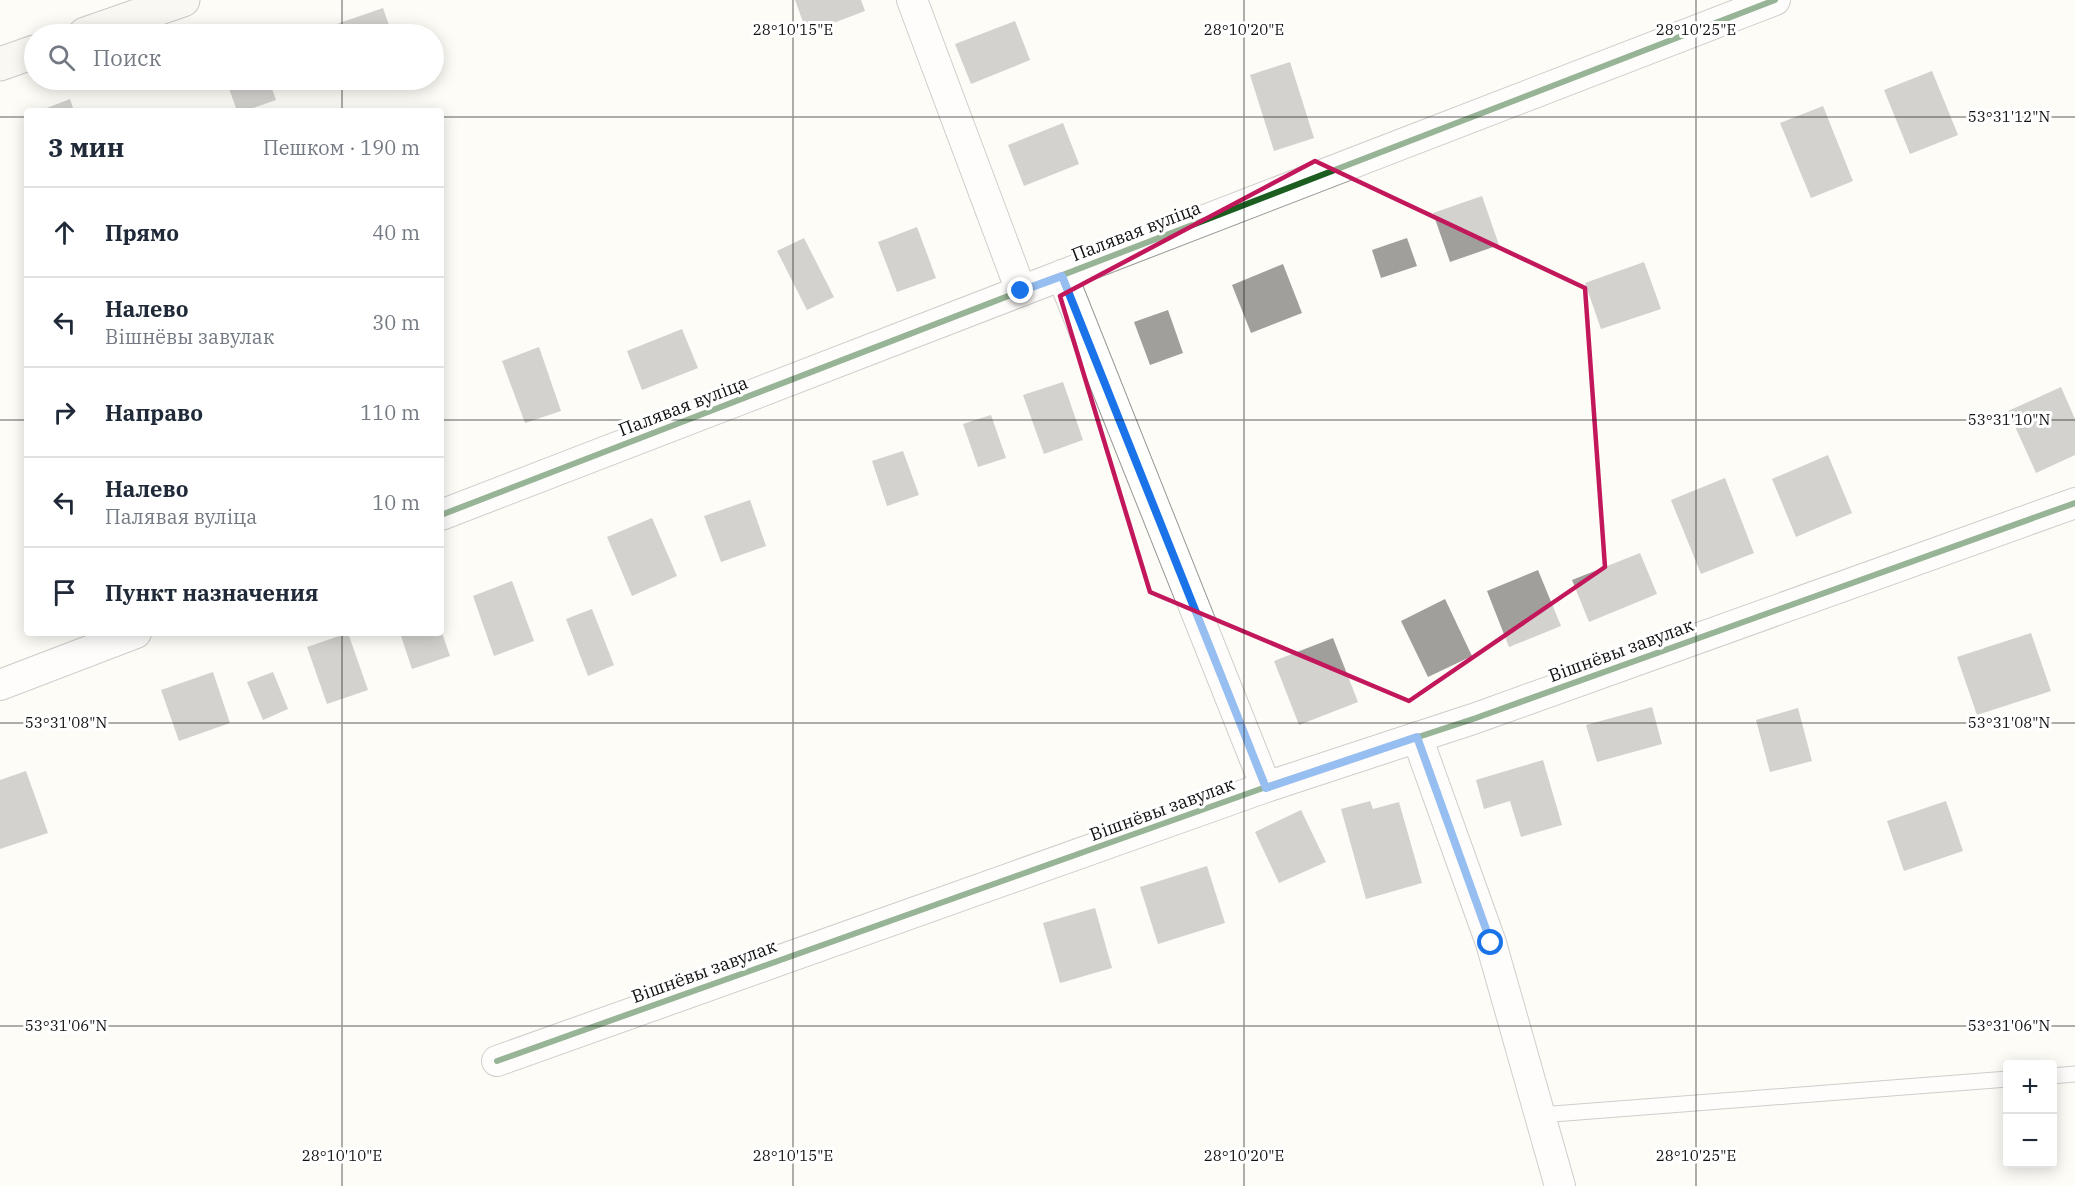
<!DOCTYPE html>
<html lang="ru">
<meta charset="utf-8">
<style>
body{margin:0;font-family:"IBM Plex Serif",serif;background:#f6f6f7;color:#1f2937}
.controls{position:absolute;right:18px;bottom:18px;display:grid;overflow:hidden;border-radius:6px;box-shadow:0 3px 15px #0003}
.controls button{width:54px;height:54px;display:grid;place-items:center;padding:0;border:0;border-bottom:2px solid #e0e1e3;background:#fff;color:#1f2937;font:30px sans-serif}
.stop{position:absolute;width:18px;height:18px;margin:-14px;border:4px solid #1a73e8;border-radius:50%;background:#fff}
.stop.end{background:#1a73e8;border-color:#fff;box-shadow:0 2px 6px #0008}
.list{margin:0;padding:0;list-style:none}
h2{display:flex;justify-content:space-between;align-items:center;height:78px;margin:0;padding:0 24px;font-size:26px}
h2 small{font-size:20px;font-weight:400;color:#747a83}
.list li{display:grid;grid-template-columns:39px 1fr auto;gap:18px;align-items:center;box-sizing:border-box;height:90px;padding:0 24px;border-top:2px solid #e0e1e3}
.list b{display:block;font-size:22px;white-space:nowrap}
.list p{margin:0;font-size:20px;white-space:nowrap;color:#747a83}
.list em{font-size:20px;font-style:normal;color:#747a83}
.icon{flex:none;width:33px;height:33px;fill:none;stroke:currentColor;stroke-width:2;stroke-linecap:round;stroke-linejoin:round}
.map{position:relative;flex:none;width:2075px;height:1186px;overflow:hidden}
.search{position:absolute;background:#fff;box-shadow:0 3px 15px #0003;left:24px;top:24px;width:420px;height:66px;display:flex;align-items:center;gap:15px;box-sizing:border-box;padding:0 21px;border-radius:33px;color:#747a83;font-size:22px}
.panel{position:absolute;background:#fff;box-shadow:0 3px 15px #0003;left:24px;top:108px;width:420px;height:528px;border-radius:6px}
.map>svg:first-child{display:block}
.building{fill:#a19f9c}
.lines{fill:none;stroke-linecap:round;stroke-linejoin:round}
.lane-casing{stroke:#979795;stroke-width:17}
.street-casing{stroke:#979795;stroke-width:32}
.secondary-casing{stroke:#8e8d8b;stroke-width:35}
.lane{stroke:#fffffe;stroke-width:15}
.street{stroke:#fffffe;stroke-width:30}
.secondary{stroke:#f6f4eb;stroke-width:33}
.cycleway-casing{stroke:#fff;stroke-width:10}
.cycleway{stroke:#1b5e20;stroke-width:6}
.route{stroke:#1a73e8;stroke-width:8}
.marked{fill:none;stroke:#c2185b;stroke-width:4.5;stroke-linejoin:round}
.ticks{fill:none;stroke:#111;stroke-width:1.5;stroke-opacity:0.45}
.labels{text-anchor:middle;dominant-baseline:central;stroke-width:6;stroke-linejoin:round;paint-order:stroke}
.street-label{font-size:18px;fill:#111;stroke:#fff}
.ticks-label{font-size:15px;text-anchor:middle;fill:#111;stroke:#fff;stroke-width:6;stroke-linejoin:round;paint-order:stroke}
</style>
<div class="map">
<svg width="2075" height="1186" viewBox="0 0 2075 1186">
<rect width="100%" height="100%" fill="#fdfcf7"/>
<g class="building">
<polygon points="795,0 861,0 865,11 807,33"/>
<polygon points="383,8 392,34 333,34 331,26"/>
<polygon points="1015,21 1030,60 971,84 955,44"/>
<polygon points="1290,62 1314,138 1274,151 1250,75"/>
<polygon points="1932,71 1958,135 1910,154 1884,90"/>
<polygon points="226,80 269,80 276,100 245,111 237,111"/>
<polygon points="70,99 74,111 39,111"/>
<polygon points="1823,106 1853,181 1811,198 1780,123"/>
<polygon points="1063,123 1079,164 1024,186 1008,145"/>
<polygon points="1482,196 1499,245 1450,262 1433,213"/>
<polygon points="917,227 936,278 897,292 878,242"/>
<polygon points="804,238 834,297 807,310 777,251"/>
<polygon points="1407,238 1417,266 1381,278 1372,250"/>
<polygon points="1644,262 1661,309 1601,329 1585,283"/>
<polygon points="1283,264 1302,313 1251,333 1232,285"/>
<polygon points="1168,310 1183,353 1150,365 1134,322"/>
<polygon points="682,329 698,368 642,390 627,351"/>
<polygon points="539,347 561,411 525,423 502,361"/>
<polygon points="1063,382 1083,440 1044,454 1023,395"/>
<polygon points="2061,387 2075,419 2075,455 2036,473 2008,411"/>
<polygon points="991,415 1006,458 978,467 963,424"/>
<polygon points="903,451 919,495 887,506 872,461"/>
<polygon points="1828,455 1852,513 1796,537 1772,479"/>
<polygon points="1725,478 1754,553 1701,574 1671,500"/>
<polygon points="750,500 766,546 721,562 704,516"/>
<polygon points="652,518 677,576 632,596 607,537"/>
<polygon points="1640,553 1657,594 1589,622 1572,580"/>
<polygon points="1538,570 1561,626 1509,647 1487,591"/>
<polygon points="512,581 534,641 494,656 473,596"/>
<polygon points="1445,599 1472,656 1428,677 1401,621"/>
<polygon points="592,609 614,665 588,676 566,619"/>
<polygon points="348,633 368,690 327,704 307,647"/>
<polygon points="400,633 442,633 450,656 412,669"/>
<polygon points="2031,633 2051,691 1977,715 1957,657"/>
<polygon points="1333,638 1358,702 1299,725 1274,661"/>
<polygon points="213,672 230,723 179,741 161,690"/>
<polygon points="273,672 288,709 263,720 247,682"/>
<polygon points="1652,707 1662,744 1597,762 1586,725"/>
<polygon points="1798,708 1812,761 1770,772 1756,720"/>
<polygon points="1543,760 1562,825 1521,837 1510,801 1484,809 1476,780"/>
<polygon points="26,771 48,833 0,849 0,780"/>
<polygon points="1370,801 1373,809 1399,802 1422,883 1366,899 1341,809"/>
<polygon points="1946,801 1963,851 1904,871 1887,821"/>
<polygon points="1301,810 1326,862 1279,883 1255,832"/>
<polygon points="1207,866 1225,923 1158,944 1140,887"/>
<polygon points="1095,908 1112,968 1060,983 1043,923"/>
</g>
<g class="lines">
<g class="lane-casing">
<g id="lane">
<polyline points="2052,1076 2075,1074"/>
<polyline points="1540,1115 2008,1079"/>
</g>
</g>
<g class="street-casing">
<g id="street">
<polyline points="912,0 1021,291"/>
<polyline points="1062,275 1266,787"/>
<polyline points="441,515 1775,0"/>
<polyline points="0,685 136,633"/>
<polyline points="1417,737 1491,943 1560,1186"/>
<polyline points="497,1061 1266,787 1476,718 2075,503"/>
</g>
</g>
<g class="secondary-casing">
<g id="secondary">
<polyline points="85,34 183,0"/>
<polyline points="0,64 34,52"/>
</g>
</g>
<use href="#lane" class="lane"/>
<use href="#street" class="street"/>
<use href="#secondary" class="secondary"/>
<g class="cycleway-casing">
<g id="cycleway">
<polyline points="441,515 1775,0"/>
<polyline points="497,1061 1266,787 1476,718 2075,503"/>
</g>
</g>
<use href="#cycleway" class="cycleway"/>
</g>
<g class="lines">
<polyline class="route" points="1021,291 1062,276 1266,788 1417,737 1491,943"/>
</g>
<path d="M0 0H2075V1186H0ZM1315,161L1585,288L1605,567L1409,701L1150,592L1060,296Z" fill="#fdfcf7" fill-opacity=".55" fill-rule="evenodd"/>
<path class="marked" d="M1315,161L1585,288L1605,567L1409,701L1150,592L1060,296Z"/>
<path class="ticks" d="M342,0V34M793,0V1186M1244,0V1186M1696,0V1186M342,80V111M0,117H27M441,117H2075M0,420H27M441,420H2075M342,633V1186M0,723H2075M0,1026H2075"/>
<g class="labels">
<g class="street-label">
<text transform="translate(1136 231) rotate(-21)">Палявая вуліца</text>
<text transform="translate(683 406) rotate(-21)">Палявая вуліца</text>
<text transform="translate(1621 650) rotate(-20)">Вішнёвы завулак</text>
<text transform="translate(1162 809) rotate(-20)">Вішнёвы завулак</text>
<text transform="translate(704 971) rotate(-20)">Вішнёвы завулак</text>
</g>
</g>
<g class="ticks-label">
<text x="793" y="35">28°10'15"E</text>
<text x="1244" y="35">28°10'20"E</text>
<text x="1696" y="35">28°10'25"E</text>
<text x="2009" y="122">53°31'12"N</text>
<text x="2009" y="425">53°31'10"N</text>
<text x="66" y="728">53°31'08"N</text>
<text x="2009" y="728">53°31'08"N</text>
<text x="66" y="1031">53°31'06"N</text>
<text x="2009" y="1031">53°31'06"N</text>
<text x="342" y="1161">28°10'10"E</text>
<text x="793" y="1161">28°10'15"E</text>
<text x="1244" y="1161">28°10'20"E</text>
<text x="1696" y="1161">28°10'25"E</text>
</g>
</svg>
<div class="controls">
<button>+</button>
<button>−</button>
</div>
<div class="stop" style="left:1491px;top:943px"></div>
<div class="stop end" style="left:1021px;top:291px"></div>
<div class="search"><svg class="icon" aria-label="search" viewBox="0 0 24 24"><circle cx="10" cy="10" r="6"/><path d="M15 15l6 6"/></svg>Поиск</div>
<section class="panel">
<h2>3 мин<small>Пешком · 190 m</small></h2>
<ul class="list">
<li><svg class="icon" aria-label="ahead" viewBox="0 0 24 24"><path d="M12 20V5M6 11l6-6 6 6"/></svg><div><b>Прямо</b></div><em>40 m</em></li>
<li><svg class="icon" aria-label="left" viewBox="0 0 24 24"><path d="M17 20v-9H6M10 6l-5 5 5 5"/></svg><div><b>Налево</b><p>Вішнёвы завулак</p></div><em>30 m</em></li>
<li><svg class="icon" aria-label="right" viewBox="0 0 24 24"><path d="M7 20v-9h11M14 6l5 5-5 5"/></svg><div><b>Направо</b></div><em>110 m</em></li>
<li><svg class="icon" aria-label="left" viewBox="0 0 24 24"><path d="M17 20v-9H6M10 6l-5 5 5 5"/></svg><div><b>Налево</b><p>Палявая вуліца</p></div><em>10 m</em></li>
<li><svg class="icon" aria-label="arrive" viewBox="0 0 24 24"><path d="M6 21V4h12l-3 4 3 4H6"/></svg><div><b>Пункт назначения</b></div></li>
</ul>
</section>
</div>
